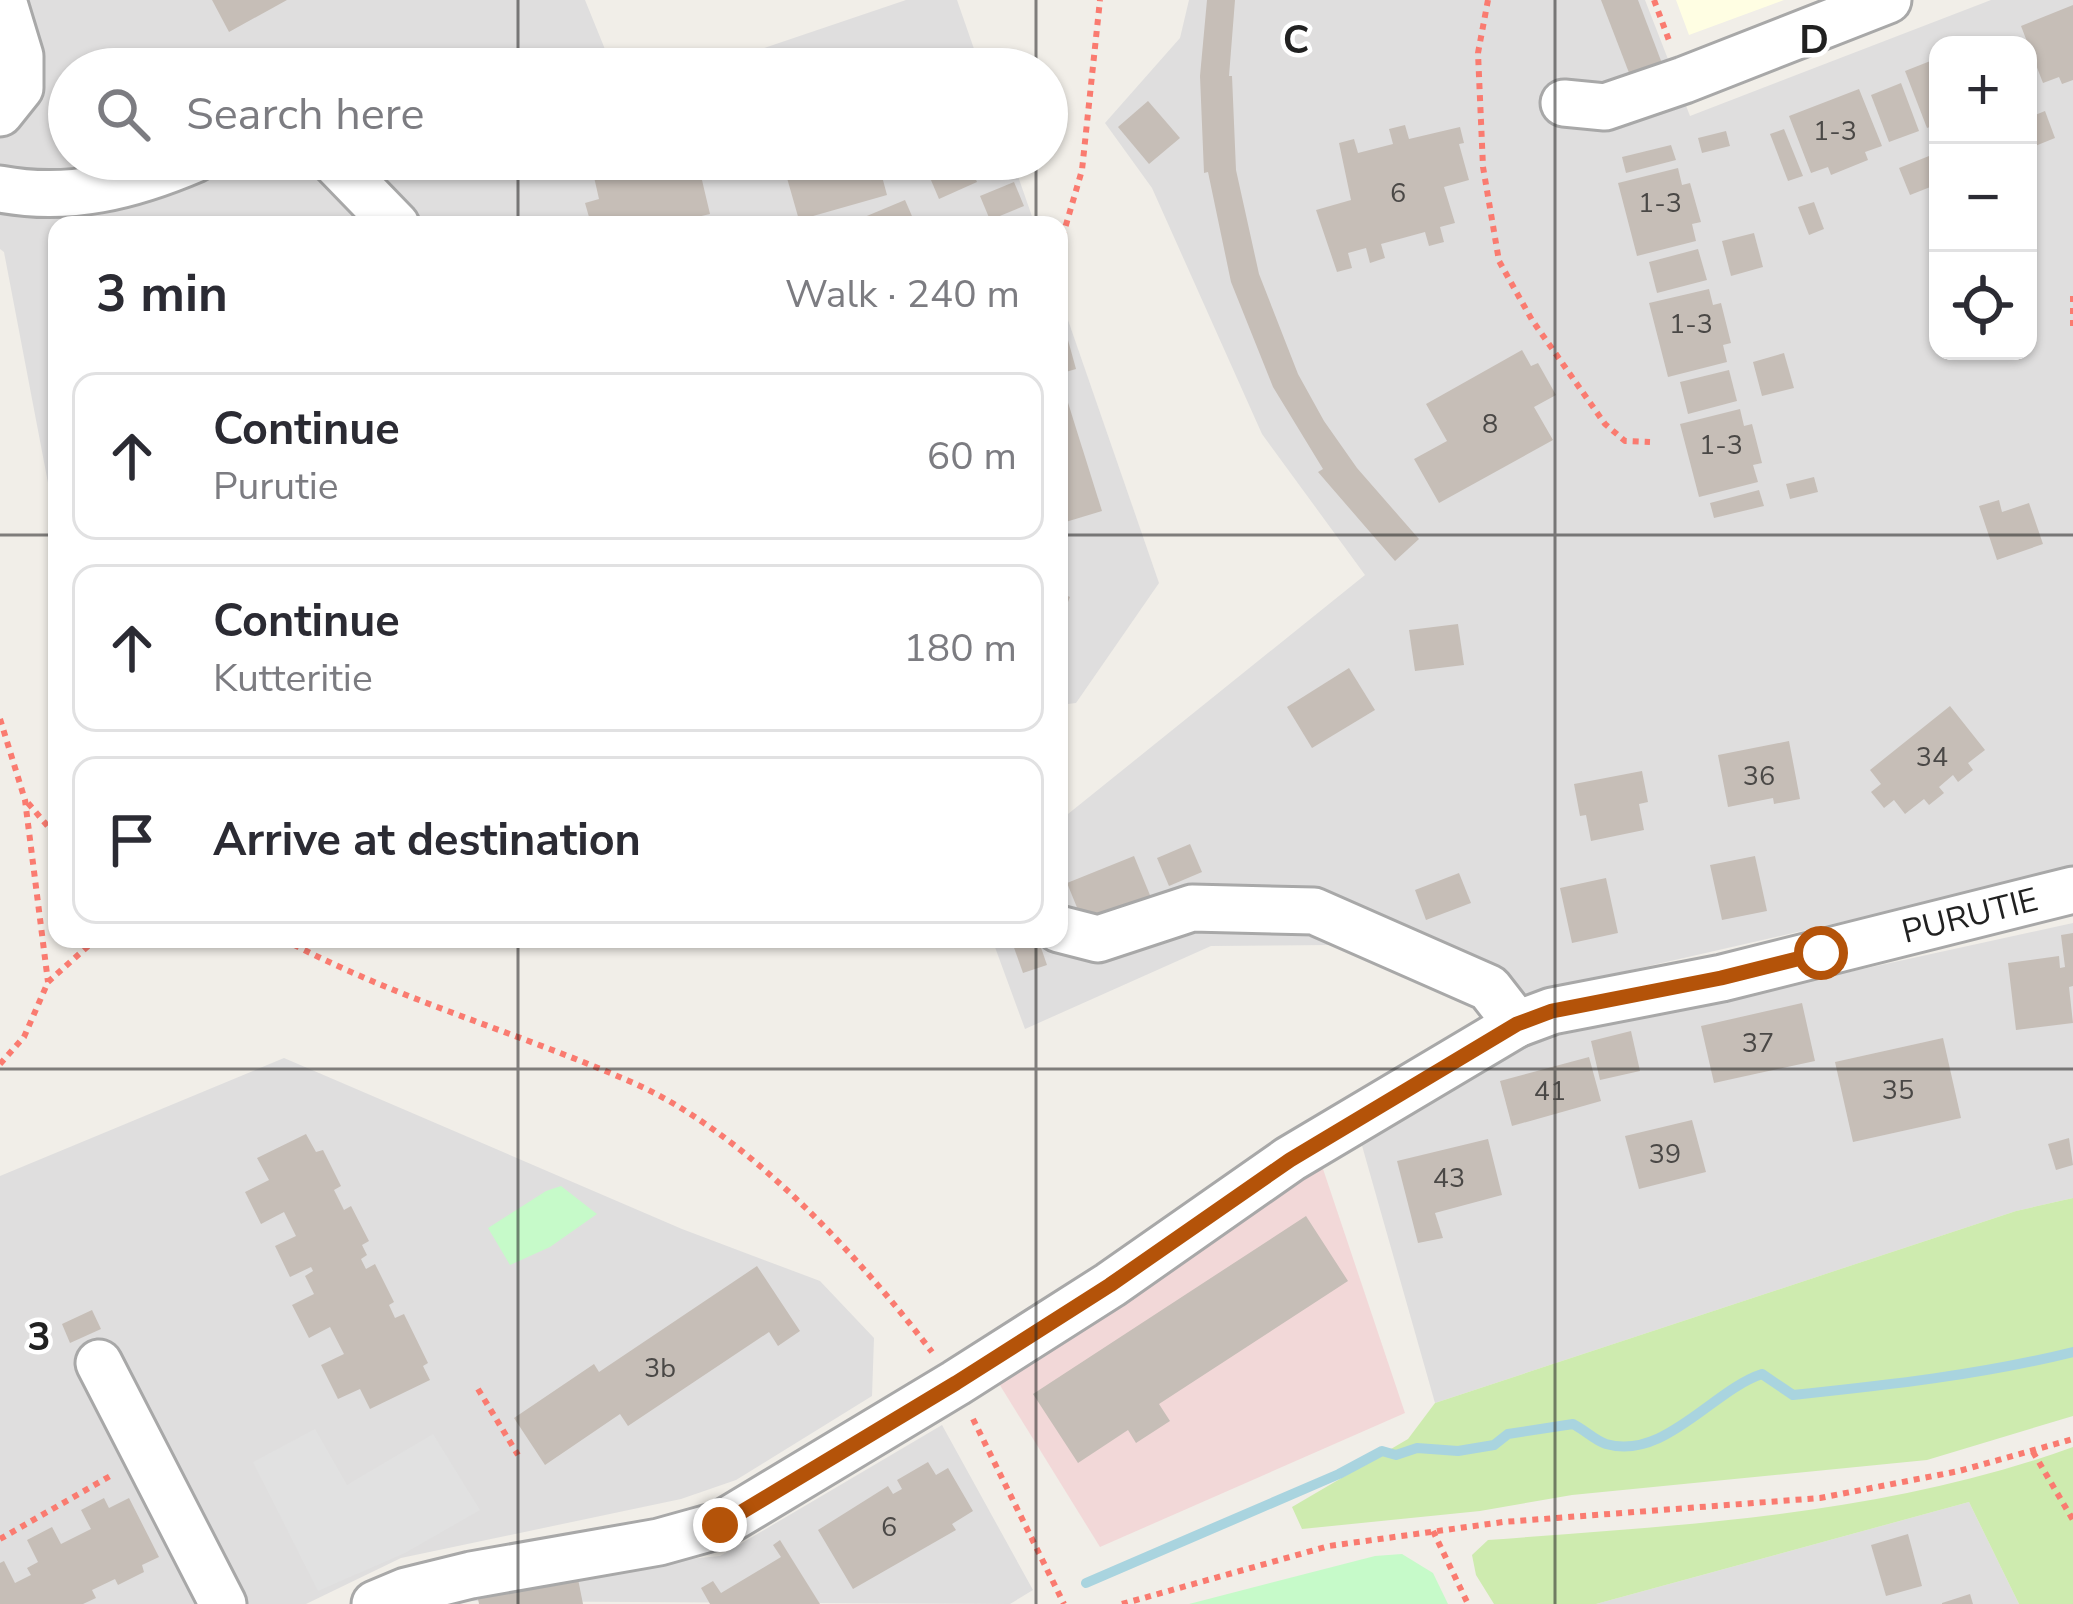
<!DOCTYPE html>
<meta charset="utf-8">
<style>
body{margin:0;font-family:"Nunito Sans",sans-serif;background:#f7f7f7;color:#2b2b33}
.controls{position:absolute;right:36px;top:36px;display:grid;overflow:hidden;border-radius:24px;box-shadow:0 3px 9px #0004}
.controls button{width:108px;height:108px;display:grid;place-items:center;padding:0;border:0;border-bottom:3px solid #e1e1e2;background:#fff;color:#2b2b33;font:60px sans-serif}
.stop{position:absolute;width:36px;height:36px;margin:-27px;border:9px solid #b45309;border-radius:50%;background:#fff}
.stop.end{background:#b45309;border-color:#fff;box-shadow:0 3px 12px #0008}
.list{margin:0;padding:0;list-style:none}
h2{display:flex;justify-content:space-between;align-items:center;height:156px;margin:0;padding:0 48px;font-size:51px}
h2 small{font-size:39px;font-weight:400;color:#7c7c81}
.list li{display:grid;grid-template-columns:78px 1fr auto;gap:36px;align-items:center;box-sizing:border-box;height:168px;margin:0 24px 24px;padding:0 24px;border:3px solid #e1e1e2;border-radius:24px}
.list b{display:block;font-size:45px;white-space:nowrap}
.list p{margin:0;font-size:39px;white-space:nowrap;color:#7c7c81}
.list em{font-size:39px;font-style:normal;color:#7c7c81}
.icon{flex:none;width:66px;height:66px;fill:none;stroke:currentColor;stroke-width:2;stroke-linecap:round;stroke-linejoin:round}
.map{position:relative;flex:none;width:2073px;height:1604px;overflow:hidden}
.search{position:absolute;background:#fff;box-shadow:0 3px 9px #0004;left:48px;top:48px;width:1020px;height:132px;display:flex;align-items:center;gap:30px;box-sizing:border-box;padding:0 42px;border-radius:66px;color:#7c7c81;font-size:45px}
.panel{position:absolute;background:#fff;box-shadow:0 3px 9px #0004;left:48px;top:216px;width:1020px;height:732px;border-radius:24px}
.map>svg:first-child{display:block}
.residential{fill:#dfdede;fill-rule:evenodd}
.commercial{fill:#f2d8d8}
.education{fill:#fffee3}
.grass{fill:#ceebaf}
.park{fill:#c6fac9}
.parking{fill:#e1e1e1}
.lines{fill:none;stroke-linecap:round;stroke-linejoin:round}
.stream{stroke:#a9d4df;stroke-width:10}
.building{fill:#c6beb7}
.minor-casing{stroke:#a8a8a8;stroke-width:51}
.path{stroke:#fa7b70;stroke-width:6;stroke-dasharray:6 6;stroke-linecap:butt}
.minor{stroke:#fff;stroke-width:45}
.route{stroke:#b45309;stroke-width:15}
.grid{fill:none;stroke:#212121;stroke-width:3;stroke-opacity:0.55}
.labels{text-anchor:middle;dominant-baseline:central;stroke-width:9;stroke-linejoin:round;paint-order:stroke}
.number-label{font-size:27px;fill:#4a4846}
.street-label{font-size:33px;fill:#212121;stroke:#fff}
.grid-label{font-size:39px;text-anchor:middle;font-weight:bold;fill:#212121;stroke:#fff;stroke-width:9;stroke-linejoin:round;paint-order:stroke}
</style>
<div class="map">
<svg width="2073" height="1604" viewBox="0 0 2073 1604">
<rect width="100%" height="100%" fill="#f1eee8"/>
<g class="residential">
<polygon points="0,0 585,0 613,69 69,69 69,159 1012,159 1035,225 57,225 57,530 4,252 0,249"/>
<polygon points="906,0 957,0 981,69 702,69"/>
<path d="M1189,0H1645L1690,116L1991,0H2073V869L1539,991L1484,1013L1333,945L1211,946L1025,1029L992,939H1059V824L1063,818L1365,575L1262,434L1152,188L1105,123L1180,38ZM1938,45H2028V351H1938Z"/>
<polygon points="1059,294 1159,583 1076,703 1059,705"/>
<polygon points="2073,923 2073,1198 2016,1211 1435,1403 1359,1135 1502,1048"/>
<polygon points="284,1058 682,1229 820,1281 874,1338 872,1396 736,1480 681,1499 401,1558 306,1604 0,1604 0,1176"/>
<polygon points="942,1425 1033,1590 1010,1604 459,1601 487,1587 636,1564 720,1556"/>
<polygon points="1969,1502 2019,1604 1596,1604"/>
</g>
<polygon class="commercial" points="1319,1157 1405,1413 1100,1547 993,1374"/>
<polygon class="education" points="1676,0 1784,0 1689,35"/>
<g class="grass">
<polygon points="2073,1198 2073,1416 1927,1460 1572,1495 1480,1511 1302,1529 1292,1507 1408,1439 1435,1403 2016,1211"/>
<path d="M2073,1447V1604H2019L1969,1502L1596,1604H1494L1476,1575L1472,1555L1488,1540C1685,1525 1885,1515 2073,1447Z"/>
</g>
<g class="park">
<polygon points="561,1186 597,1214 550,1247 510,1265 488,1228 546,1191"/>
<polygon points="1402,1554 1433,1573 1448,1604 1189,1604 1375,1556"/>
</g>
<polygon class="parking" points="315,1429 347,1485 433,1434 480,1510 405,1553 318,1591 253,1462"/>
<g class="lines">
<path class="stream" d="M1086,1583L1339,1474L1382,1451L1396,1455L1417,1448L1458,1451L1494,1445L1508,1434L1573,1424C1585,1430 1594,1440 1606,1444C1664,1461 1713,1390 1762,1374L1793,1395C1888,1385 1980,1375 2073,1352"/>
</g>
<g class="building">
<polygon points="212,0 287,0 229,32"/>
<polygon points="1207,0 1235,0 1229,76 1232,76 1236,170 1259,274 1298,374 1324,421 1357,468 1419,539 1395,561 1318,472 1323,469 1273,387 1231,282 1208,172 1204,173 1200,76"/>
<polygon points="1601,0 1638,0 1663,66 1631,78"/>
<polygon points="2073,5 2073,80 2062,84 2059,77 2043,83 2021,26"/>
<polygon points="1938,58 1938,124 1927,128 1905,71"/>
<polygon points="1901,83 1919,131 1889,142 1871,95"/>
<polygon points="1859,89 1882,146 1865,152 1868,160 1831,175 1828,167 1811,173 1789,116"/>
<polygon points="1148,101 1180,138 1149,164 1118,127"/>
<polygon points="2045,111 2055,138 2028,149 2028,118"/>
<polygon points="1405,125 1409,139 1460,127 1464,143 1459,144 1469,180 1444,187 1455,223 1440,227 1444,242 1429,246 1425,232 1381,244 1385,258 1370,263 1366,248 1348,253 1352,268 1337,272 1316,210 1351,200 1339,143 1354,139 1358,153 1393,144 1389,129"/>
<polygon points="1784,129 1803,176 1788,181 1770,134"/>
<polygon points="1726,131 1730,146 1702,153 1698,138"/>
<polygon points="1671,145 1676,160 1626,173 1622,157"/>
<polygon points="1929,156 1938,184 1910,195 1899,168"/>
<polygon points="672,159 697,159 710,214 663,225 562,225 589,217 585,203 599,199 594,177"/>
<polygon points="800,159 869,159 872,171 880,169 887,195 799,220 783,164"/>
<polygon points="922,159 967,159 977,182 939,199"/>
<polygon points="1678,168 1682,185 1690,183 1701,222 1692,224 1696,241 1637,256 1618,183"/>
<polygon points="1014,182 1024,206 990,220 980,196"/>
<polygon points="905,200 915,223 865,225 862,218"/>
<polygon points="1814,202 1824,229 1809,235 1798,207"/>
<polygon points="1754,233 1763,267 1731,276 1722,241"/>
<polygon points="1698,249 1707,280 1657,293 1649,262"/>
<polygon points="1709,289 1713,305 1721,303 1731,343 1723,345 1727,362 1668,377 1649,303"/>
<polygon points="1060,311 1076,369 1059,374 1059,312"/>
<polygon points="1522,350 1531,366 1538,363 1556,395 1534,407 1553,440 1439,503 1414,459 1447,441 1426,404"/>
<polygon points="1784,353 1794,388 1762,396 1753,362"/>
<polygon points="1729,370 1737,401 1688,414 1680,382"/>
<polygon points="1059,374 1102,511 1059,524"/>
<polygon points="1740,409 1744,426 1752,424 1762,463 1753,465 1758,482 1699,497 1680,424"/>
<polygon points="1814,477 1818,492 1790,499 1786,484"/>
<polygon points="1759,490 1764,506 1714,518 1710,503"/>
<polygon points="1999,500 2002,512 2029,503 2043,544 1997,560 1979,506"/>
<polygon points="1059,592 1070,597 1059,624"/>
<polygon points="1458,624 1464,665 1415,671 1409,630"/>
<polygon points="1349,668 1375,710 1312,748 1287,707"/>
<polygon points="1950,706 1985,750 1968,763 1973,770 1958,782 1953,775 1939,787 1944,793 1929,805 1924,799 1905,814 1894,800 1884,808 1871,792 1881,784 1870,770"/>
<polygon points="1789,741 1800,799 1774,804 1773,798 1728,807 1718,755"/>
<polygon points="1642,771 1648,802 1639,804 1644,830 1591,841 1586,815 1580,816 1574,784"/>
<polygon points="1190,844 1202,872 1169,886 1157,858"/>
<polygon points="1134,856 1154,905 1087,932 1067,883"/>
<polygon points="1755,856 1767,911 1722,920 1710,865"/>
<polygon points="1459,873 1471,903 1426,920 1415,890"/>
<polygon points="1606,878 1618,933 1572,943 1560,888"/>
<polygon points="2073,933 2073,986 2069,987 2073,1023 2016,1030 2008,963 2059,956 2060,968 2065,967 2061,935"/>
<polygon points="1021,939 1038,939 1047,965 1023,973 1012,942"/>
<polygon points="1802,1003 1815,1061 1714,1083 1701,1026"/>
<polygon points="1631,1031 1640,1071 1600,1080 1591,1041"/>
<polygon points="1943,1038 1961,1118 1853,1142 1835,1062"/>
<polygon points="1589,1057 1601,1101 1512,1126 1500,1081"/>
<polygon points="1692,1120 1706,1172 1639,1189 1625,1136"/>
<polygon points="306,1134 316,1152 323,1150 341,1186 334,1190 344,1210 351,1206 369,1241 362,1245 367,1255 361,1259 366,1269 375,1264 394,1302 389,1305 395,1318 404,1314 428,1363 423,1366 430,1380 370,1409 360,1389 338,1399 321,1365 344,1354 330,1327 309,1338 292,1305 314,1294 305,1276 313,1271 311,1267 290,1277 275,1246 296,1236 284,1212 261,1224 245,1192 269,1180 257,1158"/>
<polygon points="2069,1138 2073,1165 2056,1170 2048,1144"/>
<polygon points="1488,1139 1502,1195 1435,1213 1443,1238 1418,1243 1397,1161"/>
<polygon points="1306,1216 1348,1281 1159,1404 1170,1421 1136,1443 1128,1430 1078,1463 1033,1394"/>
<polygon points="757,1266 800,1331 778,1346 769,1332 628,1426 620,1414 545,1465 514,1418 594,1364 599,1372"/>
<polygon points="92,1310 101,1329 70,1343 62,1324"/>
<polygon points="928,1462 936,1475 948,1468 973,1511 952,1524 956,1530 853,1589 818,1530 888,1486 893,1494 902,1489 897,1480"/>
<polygon points="104,1498 109,1508 129,1498 159,1557 142,1565 144,1572 118,1585 115,1579 92,1590 96,1598 83,1604 0,1604 0,1563 4,1561 15,1583 31,1575 27,1568 38,1562 27,1540 52,1527 61,1544 91,1529 81,1510"/>
<polygon points="1908,1534 1922,1586 1886,1596 1871,1545"/>
<polygon points="780,1540 820,1604 710,1604 701,1588 713,1581 721,1593 781,1557 773,1545"/>
<polygon points="578,1579 583,1604 479,1604 478,1599"/>
<polygon points="1970,1594 1973,1604 1942,1604 1942,1603"/>
</g>
<g class="lines">
<g class="minor-casing">
<g id="minor">
<polyline points="1564,103 1605,107 1684,80 1888,0"/>
<polyline points="0,113 20,88 20,56 3,0"/>
<polyline points="332,159 396,225"/>
<path d="M0,189C69,202 132,186 195,159"/>
<polyline points="1059,929 1098,939 1192,908 1314,911 1489,988 1517,1024"/>
<polyline points="99,1363 223,1604"/>
<polyline points="375,1604 406,1591 471,1575 659,1542 720,1525 956,1383 1110,1285 1290,1159 1517,1024 1552,1011 1722,978 2073,890"/>
</g>
</g>
<g class="path">
<polyline points="1488,0 1478,53 1483,167 1499,261 1532,320 1605,424 1625,441 1650,442"/>
<polyline points="1654,0 1670,43"/>
<polyline points="1059,249 1082,170 1100,0"/>
<polyline points="2073,296 2073,332"/>
<polyline points="0,719 25,800 48,982"/>
<polyline points="28,803 57,837"/>
<path d="M283,939C393,998 514,1031 629,1081C744,1130 857,1254 932,1352"/>
<polyline points="0,1064 24,1037 48,982 96,939"/>
<polyline points="478,1389 518,1455"/>
<polyline points="973,1419 1064,1604"/>
<polyline points="2033,1452 2073,1520"/>
<polyline points="1433,1531 1468,1604"/>
<polyline points="0,1539 112,1475"/>
<polyline points="1122,1604 1329,1546 1503,1522 1820,1498 1959,1471 2073,1439"/>
</g>
<use href="#minor" class="minor"/>
</g>
<g class="lines">
<polyline class="route" points="720,1525 956,1383 1110,1285 1290,1160 1517,1024 1552,1011 1721,978 1821,953"/>
</g>
<path class="grid" d="M518,0V69M1036,0V69M1555,0V1604M518,159V225M1036,159V225M0,535H57M1059,535H2073M518,939V1604M1036,939V1604M0,1069H2073"/>
<g class="labels">
<g class="number-label">
<text x="1835" y="131">1-3</text>
<text x="1398" y="193">6</text>
<text x="1660" y="203">1-3</text>
<text x="1691" y="324">1-3</text>
<text x="1490" y="424">8</text>
<text x="1721" y="445">1-3</text>
<text x="1932" y="757">34</text>
<text x="1759" y="776">36</text>
<text x="1758" y="1043">37</text>
<text x="1898" y="1090">35</text>
<text x="1550" y="1091">41</text>
<text x="1665" y="1154">39</text>
<text x="1449" y="1178">43</text>
<text x="660" y="1368">3b</text>
<text x="889" y="1527">6</text>
</g>
<g class="street-label">
<text transform="translate(1970 916) rotate(-14)">PURUTIE</text>
</g>
</g>
<g class="grid-label">
<text x="1296" y="53">C</text>
<text x="1814" y="53">D</text>
<text x="39" y="1350">3</text>
</g>
</svg>
<div class="controls">
<button>+</button>
<button>−</button>
<button><svg class="icon" aria-label="locate" viewBox="0 0 24 24"><circle cx="12" cy="12" r="6"/><path d="M12 2v4M12 18v4M2 12h4M18 12h4"/></svg></button>
</div>
<div class="stop" style="left:1821px;top:953px"></div>
<div class="stop end" style="left:720px;top:1525px"></div>
<div class="search"><svg class="icon" aria-label="search" viewBox="0 0 24 24"><circle cx="10" cy="10" r="6"/><path d="M15 15l6 6"/></svg>Search here</div>
<section class="panel">
<h2>3 min<small>Walk · 240 m</small></h2>
<ul class="list">
<li><svg class="icon" aria-label="ahead" viewBox="0 0 24 24"><path d="M12 20V5M6 11l6-6 6 6"/></svg><div><b>Continue</b><p>Purutie</p></div><em>60 m</em></li>
<li><svg class="icon" aria-label="ahead" viewBox="0 0 24 24"><path d="M12 20V5M6 11l6-6 6 6"/></svg><div><b>Continue</b><p>Kutteritie</p></div><em>180 m</em></li>
<li><svg class="icon" aria-label="arrive" viewBox="0 0 24 24"><path d="M6 21V4h12l-3 4 3 4H6"/></svg><div><b>Arrive at destination</b></div></li>
</ul>
</section>
</div>
